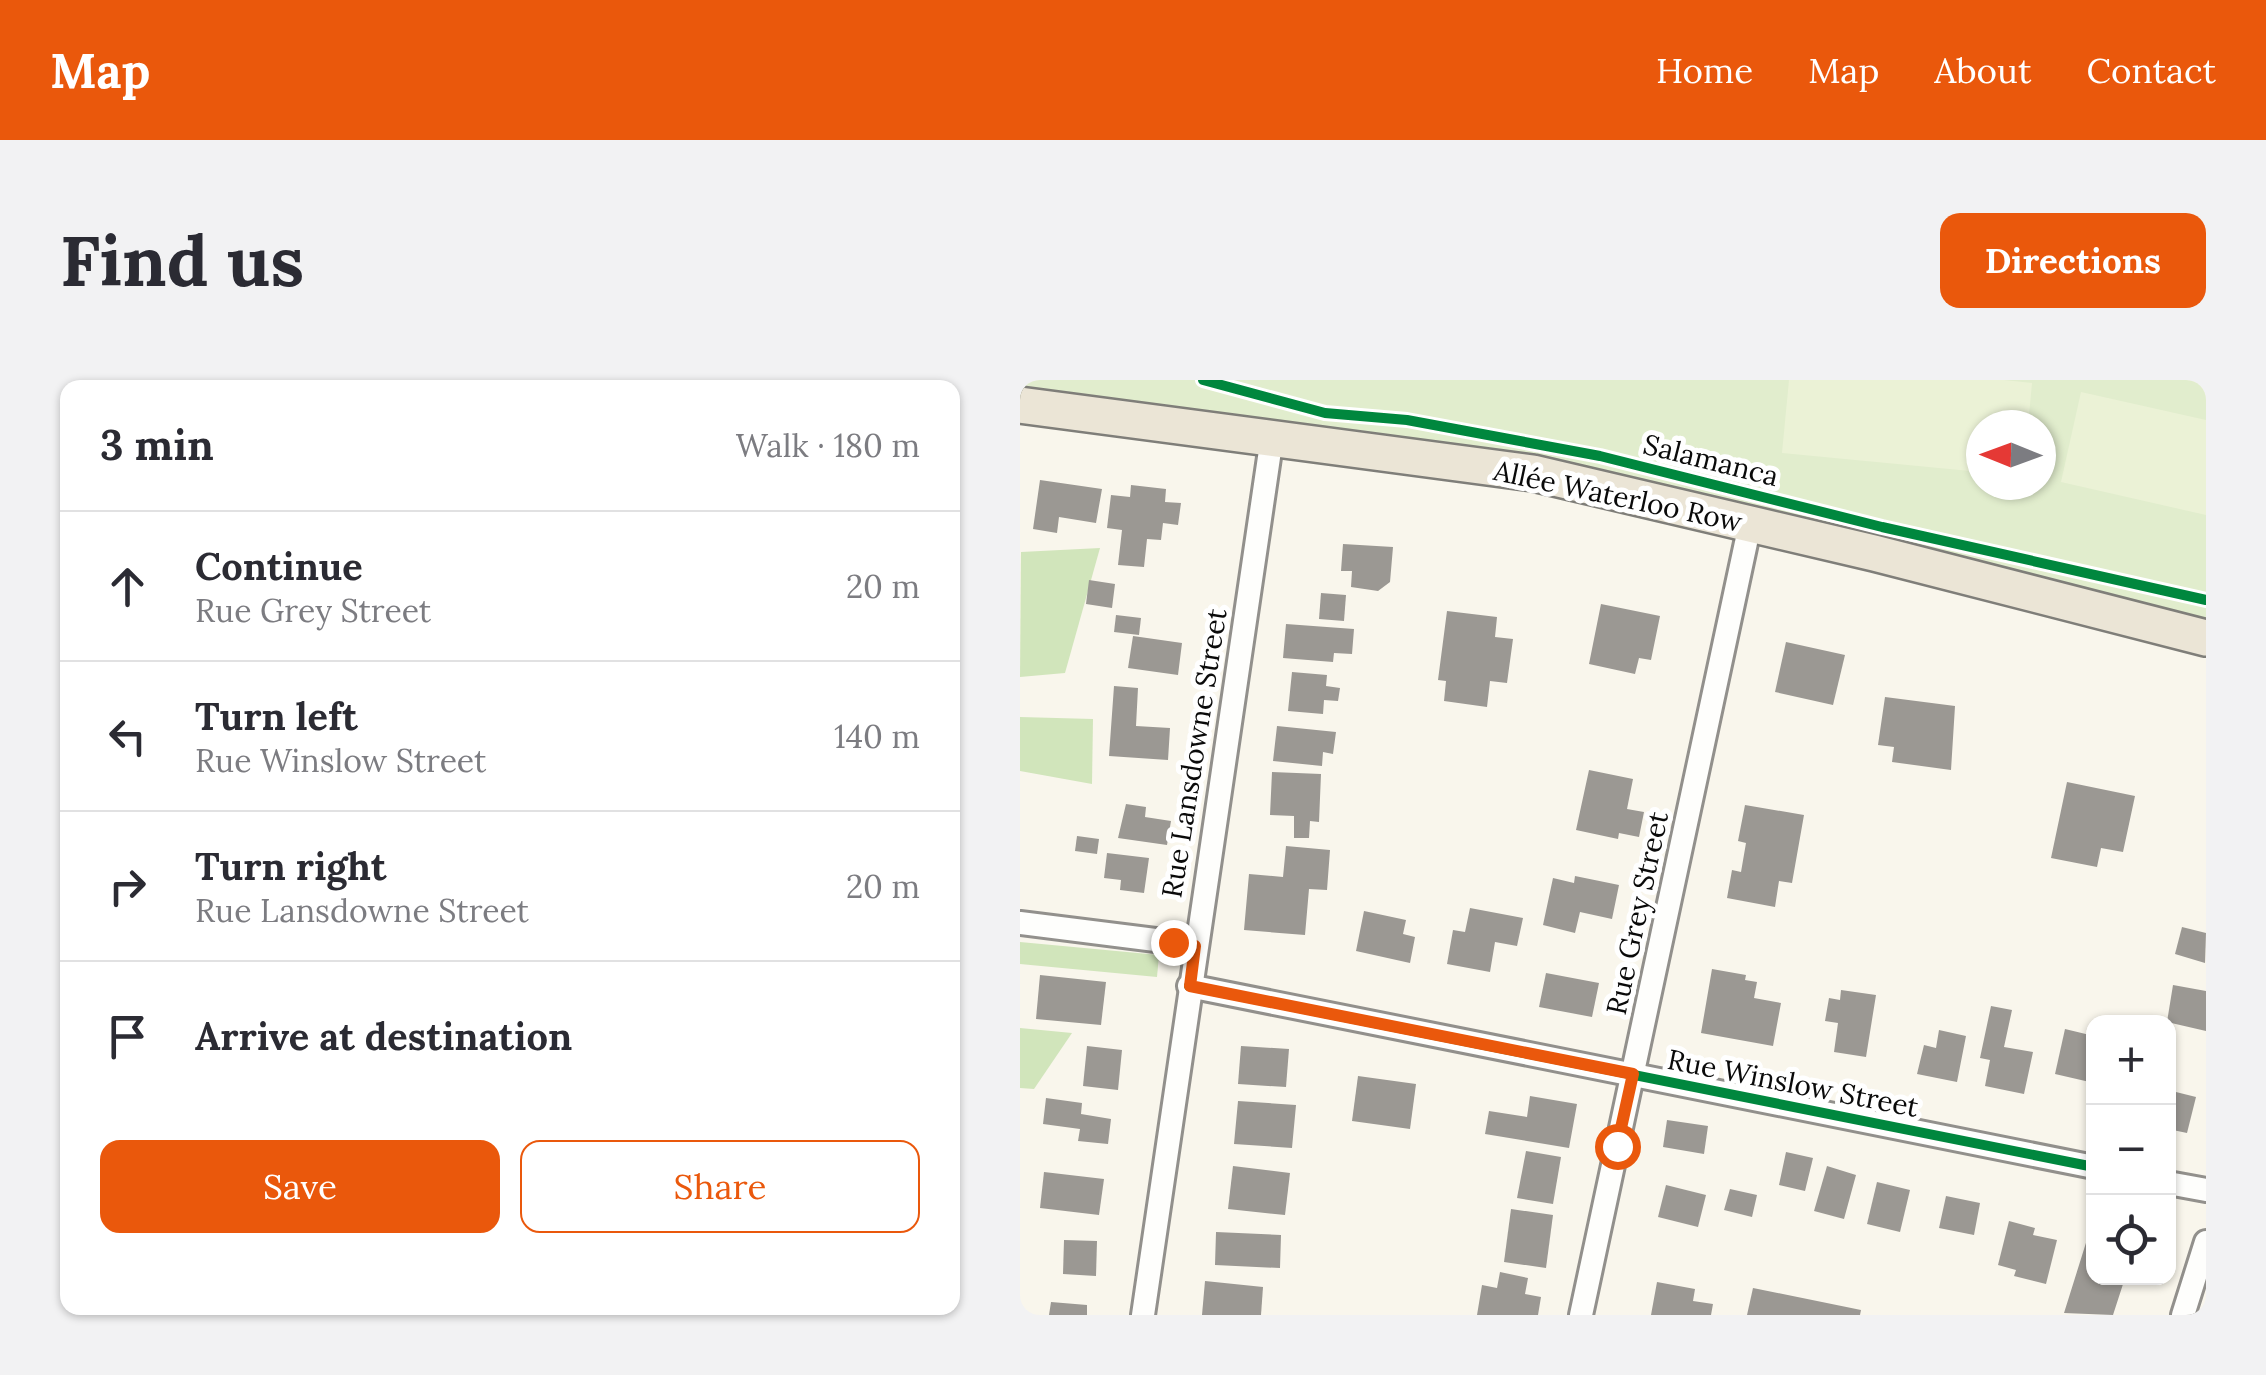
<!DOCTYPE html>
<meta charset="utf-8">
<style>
body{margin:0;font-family:Lora,serif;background:#f2f2f3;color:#2b2b33}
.controls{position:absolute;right:30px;bottom:30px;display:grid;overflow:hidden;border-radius:20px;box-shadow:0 2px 8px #0004}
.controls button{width:90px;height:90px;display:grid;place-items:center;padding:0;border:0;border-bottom:2px solid #e1e1e2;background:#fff;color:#2b2b33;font:50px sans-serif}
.compass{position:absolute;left:946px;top:30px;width:90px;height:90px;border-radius:50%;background:#fff;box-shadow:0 2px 8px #0004;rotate:271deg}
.stop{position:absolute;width:30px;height:30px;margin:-22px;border:8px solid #ea580c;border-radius:50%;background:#fff}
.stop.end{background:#ea580c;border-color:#fff;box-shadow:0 2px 10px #0008}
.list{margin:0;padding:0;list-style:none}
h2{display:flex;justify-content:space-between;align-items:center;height:130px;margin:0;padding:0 40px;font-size:42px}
h2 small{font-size:32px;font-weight:400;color:#7c7c81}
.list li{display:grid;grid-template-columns:65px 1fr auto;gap:30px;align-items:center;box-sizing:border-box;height:150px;padding:0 40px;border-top:2px solid #e1e1e2}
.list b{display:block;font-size:38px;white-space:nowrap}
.list p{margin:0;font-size:32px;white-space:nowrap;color:#7c7c81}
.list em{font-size:32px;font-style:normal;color:#7c7c81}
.actions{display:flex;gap:20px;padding:30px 40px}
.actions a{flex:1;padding:22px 0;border:2px solid #ea580c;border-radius:20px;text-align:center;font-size:35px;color:#ea580c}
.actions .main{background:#ea580c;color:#fff}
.icon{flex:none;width:55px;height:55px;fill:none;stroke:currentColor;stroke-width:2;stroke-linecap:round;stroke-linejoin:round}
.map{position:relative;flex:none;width:1186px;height:935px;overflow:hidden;border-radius:20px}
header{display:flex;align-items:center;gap:60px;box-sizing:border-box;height:140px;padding:0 50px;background:#ea580c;color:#fff}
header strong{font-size:48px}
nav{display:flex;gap:55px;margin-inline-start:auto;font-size:35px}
.intro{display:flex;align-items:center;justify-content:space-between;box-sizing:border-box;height:240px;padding:0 60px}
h1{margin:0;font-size:70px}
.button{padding:25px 45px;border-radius:20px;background:#ea580c;color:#fff;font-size:35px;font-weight:700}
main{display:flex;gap:60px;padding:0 60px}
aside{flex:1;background:#fff;border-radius:20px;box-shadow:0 2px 8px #0004}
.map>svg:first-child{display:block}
.green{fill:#e1edcd;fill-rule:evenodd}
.forest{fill:#d1e5bb}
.pitch{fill:#ebf2d6}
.building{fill:#9b9893}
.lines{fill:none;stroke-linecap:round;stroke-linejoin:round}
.minor-casing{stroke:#92908c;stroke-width:28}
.primary-casing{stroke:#7f7e79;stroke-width:40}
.minor{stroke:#fefefc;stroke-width:22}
.primary{stroke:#ebe5d6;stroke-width:35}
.cycleway-casing{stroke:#fff;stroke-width:16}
.cycleway{stroke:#00873e;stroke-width:10}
.route{stroke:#ea580c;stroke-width:12}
.labels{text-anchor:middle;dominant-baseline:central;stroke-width:10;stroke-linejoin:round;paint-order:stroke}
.street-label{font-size:28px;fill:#0a0a0a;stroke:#fff}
</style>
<header>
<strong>Map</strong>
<nav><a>Home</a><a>Map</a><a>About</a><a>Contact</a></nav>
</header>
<div class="intro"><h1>Find us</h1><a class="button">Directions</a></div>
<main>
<aside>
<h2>3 min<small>Walk · 180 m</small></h2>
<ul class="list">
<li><svg class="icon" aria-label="ahead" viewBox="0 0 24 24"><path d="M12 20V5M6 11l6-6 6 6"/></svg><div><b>Continue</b><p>Rue Grey Street</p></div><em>20 m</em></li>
<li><svg class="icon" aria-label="left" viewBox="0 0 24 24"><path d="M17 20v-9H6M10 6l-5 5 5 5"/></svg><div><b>Turn left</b><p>Rue Winslow Street</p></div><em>140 m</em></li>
<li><svg class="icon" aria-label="right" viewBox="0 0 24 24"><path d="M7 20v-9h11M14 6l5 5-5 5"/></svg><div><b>Turn right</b><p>Rue Lansdowne Street</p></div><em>20 m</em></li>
<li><svg class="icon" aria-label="arrive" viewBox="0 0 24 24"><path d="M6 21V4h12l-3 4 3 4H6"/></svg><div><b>Arrive at destination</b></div></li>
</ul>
<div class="actions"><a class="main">Save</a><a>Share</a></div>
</aside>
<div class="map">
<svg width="1186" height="935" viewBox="0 0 1186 935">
<rect width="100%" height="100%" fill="#f9f6ec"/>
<path class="green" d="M0,0H1186V258L765,151L0,25ZM961,45H1021V105H961Z"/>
<g class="forest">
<polygon points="80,168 45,293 0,297 1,172"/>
<polygon points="0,337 73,339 72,404 0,391"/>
<polygon points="0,562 139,575 137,597 0,584"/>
<polygon points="0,648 52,653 14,709 0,708"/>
</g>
<g class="pitch">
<polygon points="769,0 984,0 1012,3 1008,45 961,45 961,92 762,73"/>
<polygon points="1061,12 1186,40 1186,135 1041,102"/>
</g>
<g class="building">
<polygon points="20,100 82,109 76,143 39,137 37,153 13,149"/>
<polygon points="111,105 146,109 145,122 161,123 158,145 143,143 141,160 127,159 124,187 98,185 102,150 87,148 91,115 110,117"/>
<polygon points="323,164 373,167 370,202 358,211 331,207 332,191 321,191"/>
<polygon points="69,200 95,204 92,228 66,224"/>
<polygon points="301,213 326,215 324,241 299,239"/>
<polygon points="581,224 640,236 631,280 619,278 615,294 569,284"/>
<polygon points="427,231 477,237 475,257 493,259 487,303 470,301 467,327 424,321 426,301 418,300"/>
<polygon points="96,235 121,238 119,255 94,252"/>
<polygon points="266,244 334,249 332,274 314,273 313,282 263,278"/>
<polygon points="113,256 162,263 158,295 108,288"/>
<polygon points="766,262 825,275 813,325 755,312"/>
<polygon points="272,292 307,295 306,306 320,308 318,321 304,320 303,334 268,331"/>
<polygon points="94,306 118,308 116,346 150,348 148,380 89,376"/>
<polygon points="865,317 935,326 931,390 872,382 874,367 858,365"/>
<polygon points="257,346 316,352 313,374 303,372 302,386 253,381"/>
<polygon points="569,390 613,399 607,429 624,432 619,457 599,453 598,459 556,450"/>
<polygon points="252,392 301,394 299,442 290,441 289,458 274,458 274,436 250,435"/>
<polygon points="1047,402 1115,416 1103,472 1081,468 1077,487 1031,478"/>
<polygon points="106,424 126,427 125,437 151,441 147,465 98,458"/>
<polygon points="725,425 784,435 772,503 759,501 755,527 707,518 712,490 721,492 726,463 718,461"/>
<polygon points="57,456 79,459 77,474 55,471"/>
<polygon points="266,466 310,470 307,510 289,509 285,555 224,550 229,494 263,497"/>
<polygon points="87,473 129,478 124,513 100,510 101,500 84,498"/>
<polygon points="555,496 599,505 592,539 560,532 555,553 523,545 533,498 554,503"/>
<polygon points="450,528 503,538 497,566 475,562 470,592 427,584 433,550 445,552"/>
<polygon points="344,531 386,540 383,554 395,557 390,583 336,571"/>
<polygon points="1162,547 1186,553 1185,583 1155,574"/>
<polygon points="692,589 726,595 725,600 737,602 734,618 761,623 753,666 681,653"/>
<polygon points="526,593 579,603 572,637 519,627"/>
<polygon points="20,595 86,602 81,645 16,639"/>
<polygon points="1153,605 1186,611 1186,651 1147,642"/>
<polygon points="821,610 856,615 846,677 814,672 818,643 805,641 809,618 820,620"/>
<polygon points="971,626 992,630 984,667 1013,672 1004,714 965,706 970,680 960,678"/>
<polygon points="1045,649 1074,656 1074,703 1035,694"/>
<polygon points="919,650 946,656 937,702 897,694 904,665 916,668"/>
<polygon points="67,666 102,670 98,710 63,706"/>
<polygon points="221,666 269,669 266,707 218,704"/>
<polygon points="338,696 396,704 390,749 332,741"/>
<polygon points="1148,710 1176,717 1167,753 1148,749"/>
<polygon points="510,716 557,724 549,768 465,754 469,731 507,737"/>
<polygon points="26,718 62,723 61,734 91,739 88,764 58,761 60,749 23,744"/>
<polygon points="218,721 276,725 272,768 214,764"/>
<polygon points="647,740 688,746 684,774 643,767"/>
<polygon points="506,771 541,777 533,824 497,818"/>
<polygon points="766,772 793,778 785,811 759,805"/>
<polygon points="213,786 270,793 265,835 208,829"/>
<polygon points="807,786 836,795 824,839 794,831"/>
<polygon points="24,792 84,799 79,835 20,828"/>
<polygon points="857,802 890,810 880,852 847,844"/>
<polygon points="646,805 686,815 678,847 638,837"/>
<polygon points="710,809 737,815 732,837 704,830"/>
<polygon points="926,816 960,823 954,855 919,848"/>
<polygon points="491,829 533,835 526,888 484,882"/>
<polygon points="989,841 1015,848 1013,855 1037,860 1026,904 994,896 996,890 978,885"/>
<polygon points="1070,850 1074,851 1074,898 1105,898 1093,935 1044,933"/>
<polygon points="196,852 261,855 260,888 195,885"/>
<polygon points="44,860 77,861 76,896 43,894"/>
<polygon points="480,892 508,898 505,914 521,917 518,935 457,935 462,905 477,908"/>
<polygon points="185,901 243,907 241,935 182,935"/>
<polygon points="637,902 675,909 673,921 693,924 691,935 631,935"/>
<polygon points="733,908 841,930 840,935 727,935"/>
<polygon points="31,922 67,925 67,935 29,935"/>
</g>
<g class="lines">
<g class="minor-casing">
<g id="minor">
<polyline points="0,543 175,565"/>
<polyline points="169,606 1074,787"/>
<polyline points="1148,803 1186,810"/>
<polyline points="123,935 252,57"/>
<polyline points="561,935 730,144"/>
<polyline points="1163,935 1186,862"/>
</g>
</g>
<g class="primary-casing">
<polyline id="primary" points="0,25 513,93 854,173 1186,258"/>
</g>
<use href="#minor" class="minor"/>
<use href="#primary" class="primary"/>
<g class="cycleway-casing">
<g id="cycleway">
<polyline points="183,0 305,33 387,40 580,76 862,147 1186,220"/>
<polyline points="169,606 1074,787"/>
</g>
</g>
<use href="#cycleway" class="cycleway"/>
</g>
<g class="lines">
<polyline class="route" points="153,562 175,566 170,606 613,694 597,766"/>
</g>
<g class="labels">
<g class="street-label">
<text transform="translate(691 80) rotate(14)">Salamanca</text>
<text transform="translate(598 116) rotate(12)">Allée Waterloo Row</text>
<text transform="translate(174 373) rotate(-81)">Rue Lansdowne Street</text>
<text transform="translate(617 533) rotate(-78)">Rue Grey Street</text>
<text transform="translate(773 703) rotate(11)">Rue Winslow Street</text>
</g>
</g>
</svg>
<div class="controls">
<button>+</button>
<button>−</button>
<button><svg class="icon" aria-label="locate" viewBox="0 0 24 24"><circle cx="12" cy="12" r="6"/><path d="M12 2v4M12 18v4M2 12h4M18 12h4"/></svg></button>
</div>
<svg class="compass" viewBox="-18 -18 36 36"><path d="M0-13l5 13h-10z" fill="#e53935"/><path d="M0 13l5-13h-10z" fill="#7c7c81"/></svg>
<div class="stop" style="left:597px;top:766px"></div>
<div class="stop end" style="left:153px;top:562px"></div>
</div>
</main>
